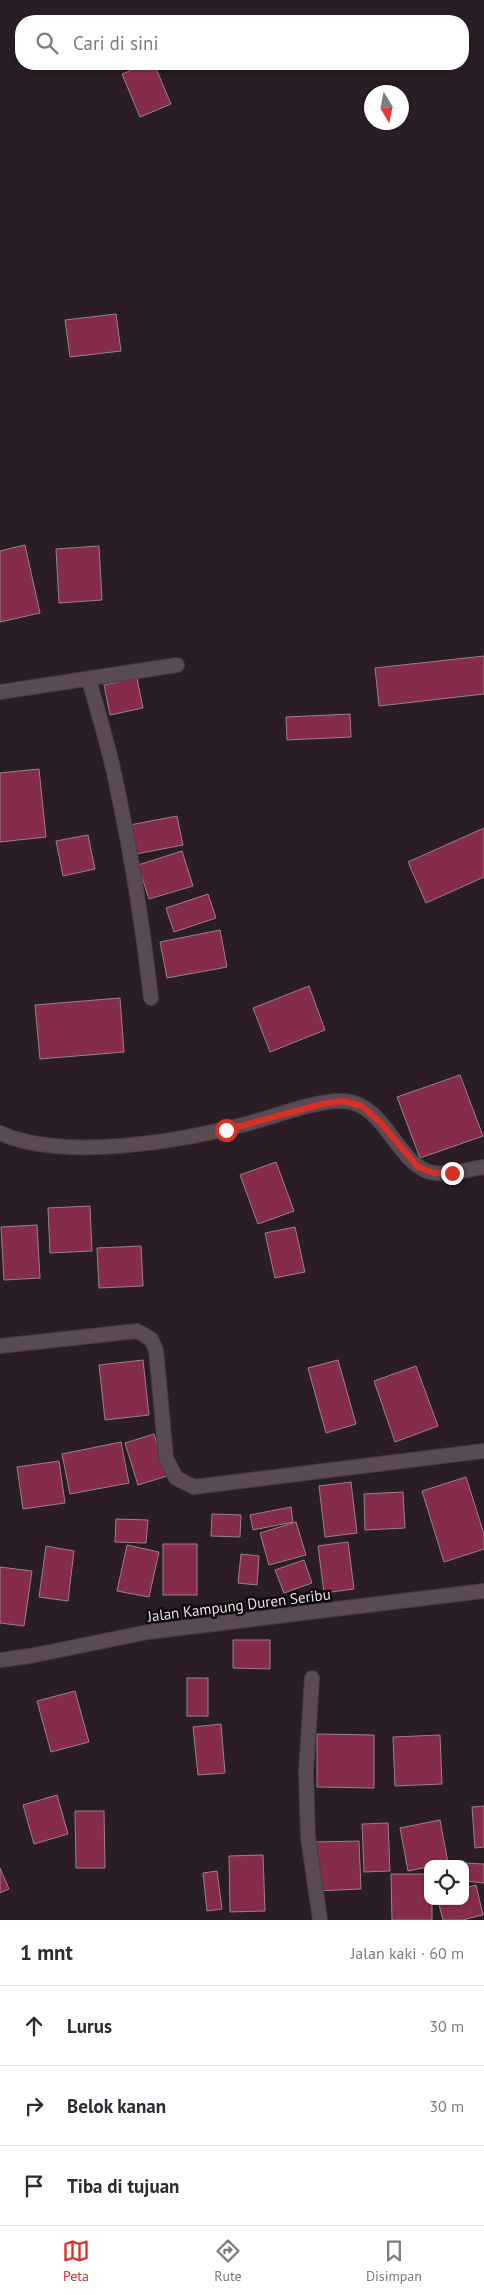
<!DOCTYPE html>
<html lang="id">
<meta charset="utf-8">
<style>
body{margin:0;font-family:"PT Sans",sans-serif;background:#f2f2f3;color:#2b2b33}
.controls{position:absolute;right:15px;bottom:15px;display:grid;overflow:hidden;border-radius:10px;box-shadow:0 1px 4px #0004}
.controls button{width:45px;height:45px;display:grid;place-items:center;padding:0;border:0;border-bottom:1px solid #e1e1e2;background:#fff;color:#2b2b33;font:25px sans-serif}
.compass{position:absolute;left:364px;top:85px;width:45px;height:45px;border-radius:50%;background:#fff;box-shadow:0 1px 4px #0004;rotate:170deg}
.stop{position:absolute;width:15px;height:15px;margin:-11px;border:4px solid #d93025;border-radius:50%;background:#fff}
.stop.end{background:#d93025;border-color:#fff;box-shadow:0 1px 5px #0008}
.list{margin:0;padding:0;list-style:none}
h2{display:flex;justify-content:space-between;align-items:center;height:65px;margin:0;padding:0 20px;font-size:21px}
h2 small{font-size:16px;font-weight:400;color:#7c7c81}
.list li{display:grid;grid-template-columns:32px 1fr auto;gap:15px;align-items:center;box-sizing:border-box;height:80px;padding:0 20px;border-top:1px solid #e1e1e2}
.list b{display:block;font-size:19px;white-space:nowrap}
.list em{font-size:16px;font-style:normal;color:#7c7c81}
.icon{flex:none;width:28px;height:28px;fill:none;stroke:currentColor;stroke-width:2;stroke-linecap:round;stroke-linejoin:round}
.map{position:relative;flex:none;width:484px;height:1920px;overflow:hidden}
.search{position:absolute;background:#fff;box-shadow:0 1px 4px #0004;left:15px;right:15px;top:15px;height:55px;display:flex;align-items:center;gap:12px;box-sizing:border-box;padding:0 18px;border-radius:20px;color:#7c7c81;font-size:19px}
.sheet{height:305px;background:#fff}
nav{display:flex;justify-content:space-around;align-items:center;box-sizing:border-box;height:70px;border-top:1px solid #e1e1e2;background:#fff;font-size:14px;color:#7c7c81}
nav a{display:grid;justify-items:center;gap:2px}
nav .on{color:#d93025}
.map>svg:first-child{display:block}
.building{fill:#852b4b;stroke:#978388}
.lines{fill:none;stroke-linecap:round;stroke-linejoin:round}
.minor-casing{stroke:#463b43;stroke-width:16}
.minor{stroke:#594a53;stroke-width:14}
.route{stroke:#d93025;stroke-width:6}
.labels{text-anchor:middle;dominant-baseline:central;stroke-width:5;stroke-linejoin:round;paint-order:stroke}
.street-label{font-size:15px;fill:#eae1e6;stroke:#0f090d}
</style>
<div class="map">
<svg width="484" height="1920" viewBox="0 0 484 1920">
<rect width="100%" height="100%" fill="#2a1d25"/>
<g class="building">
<polygon points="147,64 154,64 171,104 140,117 122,74"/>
<polygon points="116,314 121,351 70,357 65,320"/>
<polygon points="25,545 40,613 0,622 0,551"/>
<polygon points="99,546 102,600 59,603 56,549"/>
<polygon points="484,656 484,694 379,706 375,668"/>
<polygon points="137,678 143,708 110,715 104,685"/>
<polygon points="350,714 351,737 287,740 286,717"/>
<polygon points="39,769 46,837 0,842 0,773"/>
<polygon points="177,816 183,845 136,854 130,825"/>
<polygon points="484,828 484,877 426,903 408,862"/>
<polygon points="88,835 95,869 63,876 56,841"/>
<polygon points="182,851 193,886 149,899 138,865"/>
<polygon points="208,894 216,918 174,932 166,908"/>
<polygon points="220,930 227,967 167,978 160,942"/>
<polygon points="309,986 325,1030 270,1052 253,1008"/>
<polygon points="120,998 124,1052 40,1059 35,1005"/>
<polygon points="460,1075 483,1136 420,1158 397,1097"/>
<polygon points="276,1162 294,1211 258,1224 240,1175"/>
<polygon points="90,1206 92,1251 50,1253 48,1208"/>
<polygon points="37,1225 40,1278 4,1280 1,1227"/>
<polygon points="295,1227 305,1272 275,1278 265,1233"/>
<polygon points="141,1246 143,1286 99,1288 97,1248"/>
<polygon points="143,1360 149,1415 105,1420 99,1365"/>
<polygon points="338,1360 356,1424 326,1433 308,1368"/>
<polygon points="416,1366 438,1426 395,1442 374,1381"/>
<polygon points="154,1434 167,1476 138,1485 125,1443"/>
<polygon points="121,1442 129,1483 70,1494 62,1454"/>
<polygon points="59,1461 65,1503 23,1509 17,1467"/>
<polygon points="466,1477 484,1534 484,1549 444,1562 422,1491"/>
<polygon points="351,1482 357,1533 325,1537 319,1486"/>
<polygon points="403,1492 405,1528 365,1530 364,1494"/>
<polygon points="291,1507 293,1522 253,1530 250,1515"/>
<polygon points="212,1514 241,1515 240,1537 211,1536"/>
<polygon points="116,1519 148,1520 146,1543 115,1542"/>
<polygon points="296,1522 306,1555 269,1565 260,1533"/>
<polygon points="348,1542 354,1589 324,1593 318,1546"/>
<rect x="163" y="1544" width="34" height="51"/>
<polygon points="127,1545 159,1552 149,1597 117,1591"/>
<polygon points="46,1546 74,1551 68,1601 39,1597"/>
<polygon points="241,1554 259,1556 257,1585 238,1583"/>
<polygon points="304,1560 312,1583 284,1593 275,1570"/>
<polygon points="0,1567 32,1571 24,1626 0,1623"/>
<polygon points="233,1640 270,1640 270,1669 233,1668"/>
<rect x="187" y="1678" width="21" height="38"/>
<polygon points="75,1691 89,1742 51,1752 37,1701"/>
<polygon points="221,1724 225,1773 198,1775 193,1727"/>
<polygon points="317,1734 374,1735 374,1788 317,1787"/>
<polygon points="440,1735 442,1784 395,1786 393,1737"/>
<polygon points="57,1795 68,1834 34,1844 23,1805"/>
<polygon points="484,1806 484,1847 475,1848 472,1807"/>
<polygon points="75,1811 104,1811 105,1868 76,1868"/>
<polygon points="440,1820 448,1863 428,1864 428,1867 408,1871 400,1828"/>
<polygon points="388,1823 390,1871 364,1872 362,1824"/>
<polygon points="359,1841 361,1889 316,1891 315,1842"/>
<polygon points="263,1855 265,1911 230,1912 229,1856"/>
<polygon points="463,1863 484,1864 484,1883 465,1881 465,1864"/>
<polygon points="0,1868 9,1889 0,1893"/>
<polygon points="217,1871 222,1909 207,1911 203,1873"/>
<polygon points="391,1874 428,1874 428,1901 432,1901 432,1920 392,1920"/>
<polygon points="476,1885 483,1915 462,1920 443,1920 438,1901 465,1901 465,1888"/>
</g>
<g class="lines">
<g class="minor-casing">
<g id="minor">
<path d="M89,680C99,715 110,751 117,787C132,857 143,927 151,998"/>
<polyline points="0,692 177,665"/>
<path d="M0,1133C65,1162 183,1141 250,1123C276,1116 317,1100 343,1101C386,1102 399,1170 435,1173C452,1175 468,1169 484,1167"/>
<polyline points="0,1346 137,1331 151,1339 156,1350 166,1458 176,1478 194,1487 484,1451"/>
<polyline points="0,1660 30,1656 148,1632 484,1591"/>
<polyline points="312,1678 306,1772 308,1837 320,1920"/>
</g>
</g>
<use href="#minor" class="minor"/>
</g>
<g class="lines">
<polyline class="route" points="226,1130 322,1104 343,1101 362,1106 381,1123 418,1167 434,1173 452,1173"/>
</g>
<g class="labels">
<g class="street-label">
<text transform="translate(239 1605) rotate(-7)">Jalan Kampung Duren Seribu</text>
</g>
</g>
</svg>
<div class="controls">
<button><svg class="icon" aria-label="locate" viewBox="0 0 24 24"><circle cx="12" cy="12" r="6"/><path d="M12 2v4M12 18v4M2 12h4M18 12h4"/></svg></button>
</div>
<svg class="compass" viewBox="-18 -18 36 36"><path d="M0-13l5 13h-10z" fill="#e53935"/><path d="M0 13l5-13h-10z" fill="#7c7c81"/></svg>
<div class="stop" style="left:226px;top:1130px"></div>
<div class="stop end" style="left:452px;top:1173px"></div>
<div class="search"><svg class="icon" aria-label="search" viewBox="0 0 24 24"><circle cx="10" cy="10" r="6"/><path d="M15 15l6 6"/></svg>Cari di sini</div>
</div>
<section class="sheet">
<h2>1 mnt<small>Jalan kaki · 60 m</small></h2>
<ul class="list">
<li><svg class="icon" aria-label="ahead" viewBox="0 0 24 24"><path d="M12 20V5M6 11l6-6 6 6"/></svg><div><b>Lurus</b></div><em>30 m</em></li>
<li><svg class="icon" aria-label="right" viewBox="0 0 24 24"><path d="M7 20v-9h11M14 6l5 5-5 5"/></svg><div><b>Belok kanan</b></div><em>30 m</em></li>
<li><svg class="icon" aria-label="arrive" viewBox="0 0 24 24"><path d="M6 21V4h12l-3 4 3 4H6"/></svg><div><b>Tiba di tujuan</b></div></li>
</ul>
</section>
<nav>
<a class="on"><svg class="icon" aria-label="map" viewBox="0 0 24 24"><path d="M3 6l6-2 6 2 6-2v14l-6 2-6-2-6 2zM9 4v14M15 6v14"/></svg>Peta</a>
<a><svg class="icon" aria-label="directions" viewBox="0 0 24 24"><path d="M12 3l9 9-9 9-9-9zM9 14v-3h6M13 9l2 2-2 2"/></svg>Rute</a>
<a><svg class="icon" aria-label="saved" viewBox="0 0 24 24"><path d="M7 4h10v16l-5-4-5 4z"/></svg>Disimpan</a>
</nav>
